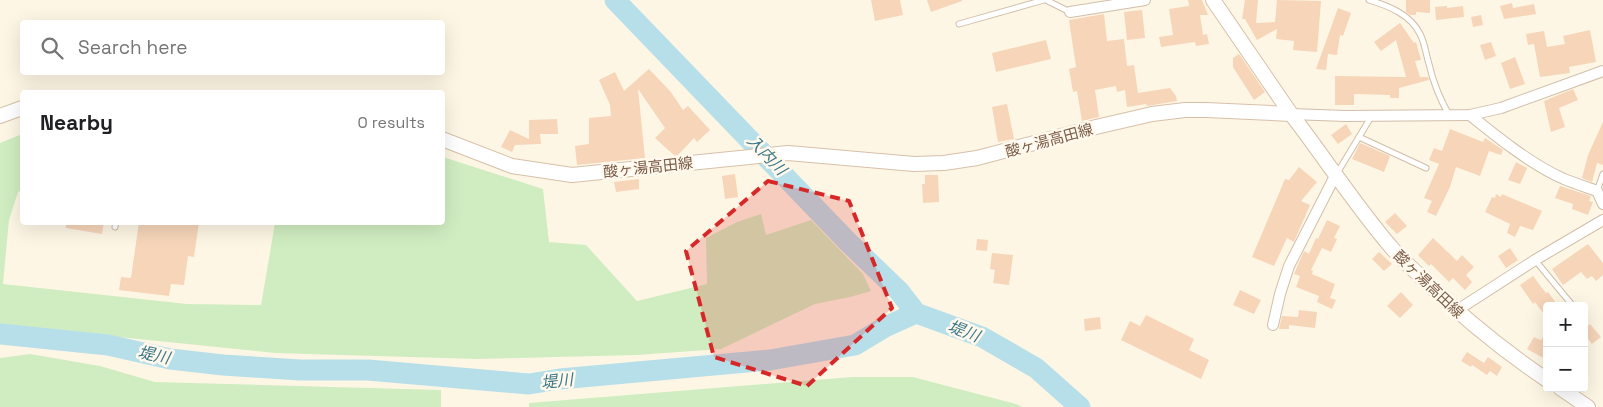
<!DOCTYPE html>
<meta charset="utf-8">
<style>
body{margin:0;font-family:"Space Grotesk","Noto Sans JP",sans-serif;background:#f2f2f2;color:#202124}
.controls{position:absolute;right:15px;bottom:15px;display:grid;overflow:hidden;border-radius:5px;box-shadow:0 5px 20px #0002}
.controls button{width:45px;height:45px;display:grid;place-items:center;padding:0;border:0;border-bottom:1px solid #e0e0e0;background:#fff;color:#202124;font:25px sans-serif}
.list{margin:0;padding:0;list-style:none}
h2{display:flex;justify-content:space-between;align-items:center;height:65px;margin:0;padding:0 20px;font-size:21px}
h2 small{font-size:16px;font-weight:400;color:#757577}
.icon{flex:none;width:28px;height:28px;fill:none;stroke:currentColor;stroke-width:2;stroke-linecap:round;stroke-linejoin:round}
.map{position:relative;flex:none;width:1603px;height:407px;overflow:hidden}
.search{position:absolute;background:#fff;box-shadow:0 5px 20px #0002;left:20px;top:20px;width:425px;height:55px;display:flex;align-items:center;gap:12px;box-sizing:border-box;padding:0 18px;border-radius:5px;color:#757577;font-size:19px}
.panel{position:absolute;background:#fff;box-shadow:0 5px 20px #0002;left:20px;top:90px;width:425px;height:135px;border-radius:5px}
.map>svg:first-child{display:block}
.green{fill:#d0edc1}
.lines{fill:none;stroke-linecap:round;stroke-linejoin:round}
.river{stroke:#b7dfea;stroke-width:21}
.building{fill:#f6d5b9}
.lane-casing{stroke:#d1bea9;stroke-width:7}
.street-casing{stroke:#d1bea9;stroke-width:12}
.secondary-casing{stroke:#d7c0a9;stroke-width:16}
.lane{stroke:#fff;stroke-width:5}
.street{stroke:#fff;stroke-width:10}
.secondary{stroke:#fff;stroke-width:14}
.marked{fill:#d62828;fill-opacity:0.2;stroke:#d62828;stroke-width:4;stroke-dasharray:10 6;stroke-linejoin:round}
.labels{text-anchor:middle;dominant-baseline:central;stroke-width:5;stroke-linejoin:round;paint-order:stroke}
.street-label{font-size:15px;fill:#7a5c47;stroke:#fff9ed}
.water-label{font-size:16px;font-style:italic;fill:#3b7787;stroke:#fff9ed}
</style>
<div class="map">
<svg width="1603" height="407" viewBox="0 0 1603 407">
<rect width="100%" height="100%" fill="#fef6e4"/>
<g class="green">
<polygon points="22,134 22,190 18,192 9,220 3,284 187,304 261,305 275,223 442,222 443,157 543,189 549,242 586,245 637,301 707,284 706,238 737,222 761,214 766,235 811,220 863,274 871,291 850,297 815,304 721,349 637,355 476,359 275,353 40,329 0,328 0,143"/>
<polygon points="30,354 100,366 155,382 441,390 441,407 0,407 0,358"/>
<polygon points="852,377 913,377 1016,404 1023,407 529,407 529,403"/>
</g>
<g class="lines">
<g class="river">
<polyline points="615,0 848,242 899,291 916,313"/>
<polyline points="0,334 108,345 170,359 223,365 300,370 368,370 529,384 560,379 770,360 855,345 885,327 916,313 982,337 1036,368 1080,407"/>
</g>
</g>
<g class="building">
<polygon points="871,0 900,0 903,15 875,21"/>
<polygon points="927,0 962,0 962,1 931,12"/>
<polygon points="1188,0 1202,0 1208,15 1200,15 1203,35 1207,34 1209,44 1196,46 1195,42 1161,47 1159,37 1173,35 1169,9 1189,6"/>
<polygon points="1245,0 1258,0 1256,23 1275,22 1277,0 1321,1 1317,52 1293,50 1294,41 1276,39 1277,29 1257,40 1245,19 1242,19"/>
<polygon points="1406,0 1430,0 1430,13 1416,12 1416,15 1410,15 1406,12"/>
<polygon points="1512,3 1513,8 1534,4 1536,14 1504,19 1500,6"/>
<polygon points="1447,6 1447,8 1463,6 1464,17 1436,20 1435,7"/>
<polygon points="1338,8 1351,13 1343,36 1340,35 1337,55 1328,54 1326,70 1316,69"/>
<polygon points="1142,10 1145,38 1127,40 1124,12"/>
<polygon points="1104,14 1107,41 1124,39 1127,66 1134,65 1138,93 1170,88 1176,96 1177,101 1147,106 1146,104 1127,107 1125,90 1117,92 1116,86 1095,90 1099,117 1082,121 1077,91 1073,92 1069,69 1076,67 1069,20"/>
<polygon points="1481,15 1483,25 1473,27 1471,17"/>
<polygon points="1400,23 1414,43 1416,42 1421,60 1415,61 1420,77 1428,77 1429,80 1399,88 1399,98 1390,98 1390,95 1354,94 1354,105 1335,105 1335,76 1406,77 1396,40 1381,51 1374,42"/>
<polygon points="1590,30 1596,62 1569,67 1570,73 1540,77 1534,44 1528,45 1526,34 1544,31 1547,47 1565,44 1563,36"/>
<polygon points="1046,40 1051,59 996,72 992,53"/>
<polygon points="1491,42 1496,56 1485,60 1480,45"/>
<polygon points="1239,54 1265,92 1254,100 1233,67 1233,58"/>
<polygon points="1515,57 1525,84 1510,89 1501,63"/>
<polygon points="649,69 670,91 683,110 688,106 710,130 697,142 694,138 678,155 675,156 655,138 665,128 638,89 645,158 577,165 575,146 589,144 589,118 611,116 610,105 599,80 615,72 624,91"/>
<polygon points="1573,89 1578,100 1559,108 1565,127 1551,132 1544,101"/>
<polygon points="1007,104 1014,139 998,142 992,107"/>
<polygon points="557,119 558,134 540,134 541,144 515,145 512,152 501,147 510,130 529,139 529,120"/>
<polygon points="1603,122 1603,165 1597,163 1592,182 1582,178 1588,155"/>
<polygon points="1346,124 1352,134 1338,144 1331,135"/>
<polygon points="1450,129 1483,142 1485,138 1503,150 1501,155 1489,151 1480,176 1456,167 1450,187 1436,216 1427,212 1432,201 1424,198 1439,164 1429,160 1434,148 1442,151"/>
<polygon points="1360,143 1390,156 1384,172 1352,159"/>
<polygon points="1516,162 1527,168 1520,184 1508,180"/>
<polygon points="1299,167 1317,182 1301,201 1310,205 1294,242 1287,238 1274,266 1252,257 1285,179 1289,180"/>
<polygon points="735,174 738,197 725,199 722,176"/>
<polygon points="925,175 938,175 939,202 923,203 922,184 925,184"/>
<polygon points="639,179 639,189 616,192 614,182"/>
<polygon points="1560,186 1591,196 1589,201 1593,202 1588,215 1572,209 1573,204 1555,198"/>
<polygon points="1496,194 1501,197 1502,194 1542,211 1533,230 1520,226 1515,237 1507,233 1510,224 1485,212 1492,197 1495,198"/>
<polygon points="1395,213 1407,226 1397,234 1385,222"/>
<polygon points="1327,220 1340,226 1334,238 1337,239 1331,252 1322,248 1311,270 1313,271 1312,274 1335,284 1330,298 1336,300 1332,309 1317,302 1319,296 1296,287 1300,276 1294,274 1304,251 1309,254 1316,238 1318,239"/>
<polygon points="66,222 104,222 102,234 66,228"/>
<polygon points="139,222 199,222 194,257 188,256 184,285 171,284 169,296 119,290 121,277 131,278"/>
<polygon points="1433,238 1457,261 1462,255 1474,267 1466,275 1472,282 1465,290 1453,278 1449,282 1431,264 1429,266 1418,255"/>
<polygon points="977,239 988,240 987,251 976,250"/>
<polygon points="1588,244 1603,263 1603,275 1596,281 1592,276 1587,279 1581,272 1563,285 1552,269"/>
<polygon points="1510,248 1518,260 1506,268 1498,256"/>
<polygon points="1379,252 1392,264 1384,271 1372,259"/>
<polygon points="992,253 1013,255 1009,285 993,283 995,270 990,269"/>
<polygon points="1533,276 1546,293 1548,292 1556,303 1553,306 1547,306 1547,310 1543,313 1535,302 1533,304 1520,285"/>
<polygon points="1240,290 1261,300 1254,314 1233,305"/>
<polygon points="1401,292 1413,305 1400,318 1387,306"/>
<polygon points="1299,310 1317,312 1315,328 1289,325 1289,329 1279,329 1282,316 1298,317"/>
<polygon points="1146,315 1194,339 1189,350 1209,360 1201,379 1121,340 1130,321 1140,326"/>
<polygon points="1100,317 1101,329 1085,331 1084,319"/>
<polygon points="1590,324 1601,337 1592,344 1584,334 1584,329"/>
<polygon points="1547,330 1547,360 1527,349 1534,337 1541,340"/>
<polygon points="1467,352 1484,363 1488,357 1502,367 1497,376 1490,371 1487,375 1472,365 1471,367 1461,361"/>
</g>
<g class="lines">
<g class="lane-casing">
<g id="lane">
<polyline points="1046,0 1070,12"/>
<path d="M1369,0C1389,6 1411,15 1420,34C1425,43 1426,55 1429,64C1433,82 1440,99 1449,115"/>
<polyline points="959,24 1044,0"/>
<polyline points="1371,117 1359,137 1426,168"/>
<polyline points="1336,175 1359,137"/>
<polyline points="1597,191 1603,174"/>
<polyline points="115,227 116,222"/>
<polyline points="1535,260 1573,306"/>
</g>
</g>
<g class="street-casing">
<g id="street">
<polyline points="1070,12 1145,0"/>
<polyline points="1291,114 1345,116 1470,115 1501,108 1603,71"/>
<path d="M1470,115C1497,137 1532,165 1564,179C1574,183 1586,187 1597,191L1603,204"/>
<polyline points="1456,311 1535,260 1603,220"/>
<polyline points="1273,325 1280,294 1289,266 1335,176"/>
</g>
</g>
<g class="secondary-casing">
<g id="secondary">
<polyline points="1213,0 1291,114"/>
<polyline points="0,116 22,108"/>
<path d="M442,139L512,166L572,175L788,153L914,164L944,163L977,158L1096,127L1152,114L1185,110H1206L1291,114C1325,158 1355,205 1391,247C1400,258 1411,267 1421,277C1460,315 1501,349 1547,380"/>
<polyline points="1560,388 1588,407"/>
</g>
</g>
<use href="#lane" class="lane"/>
<use href="#street" class="street"/>
<use href="#secondary" class="secondary"/>
</g>
<path class="marked" d="M768,181L849,201L892,308L807,386L714,357L686,251Z"/>
<g class="labels">
<g class="street-label">
<text transform="translate(1049 140) rotate(-15)">酸ヶ湯高田線</text>
<text transform="translate(648 167) rotate(-6)">酸ヶ湯高田線</text>
<text transform="translate(1429 284) rotate(44)">酸ヶ湯高田線</text>
</g>
<g class="water-label">
<text transform="translate(767 155) rotate(46)">入内川</text>
<text transform="translate(964 331) rotate(21)">堤川</text>
<text transform="translate(154 355) rotate(12)">堤川</text>
<text transform="translate(557 381) rotate(-6)">堤川</text>
</g>
</g>
</svg>
<div class="controls">
<button>+</button>
<button>−</button>
</div>
<div class="search"><svg class="icon" aria-label="search" viewBox="0 0 24 24"><circle cx="10" cy="10" r="6"/><path d="M15 15l6 6"/></svg>Search here</div>
<section class="panel">
<h2>Nearby<small>0 results</small></h2>
<ul class="list">
</ul>
</section>
</div>
